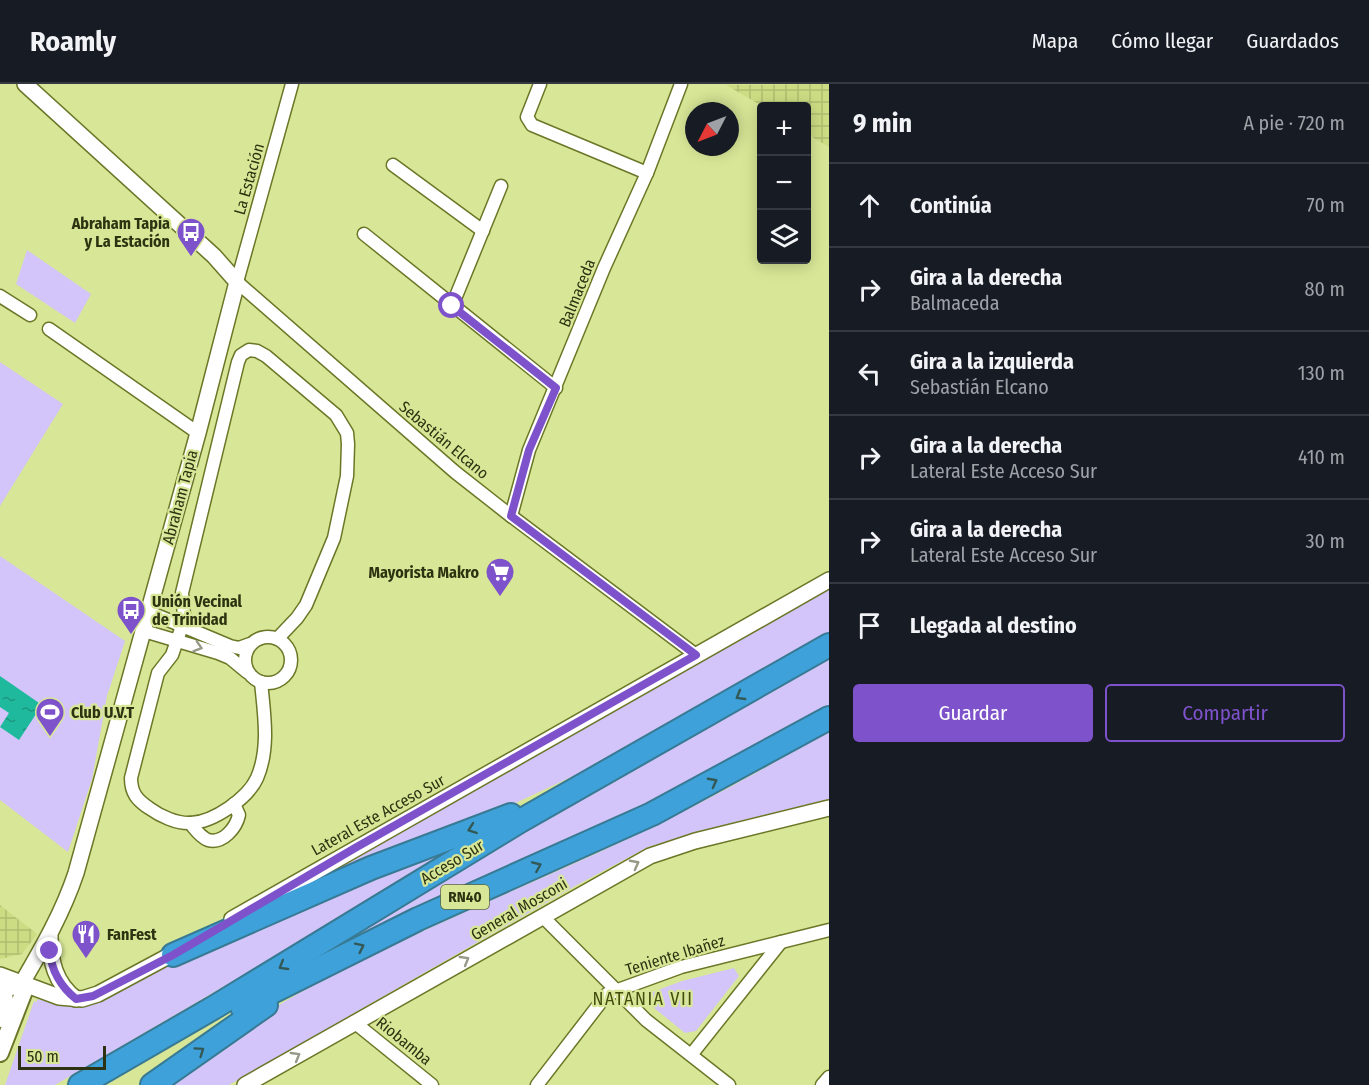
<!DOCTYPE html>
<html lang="es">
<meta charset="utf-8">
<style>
body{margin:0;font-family:"Fira Sans Condensed",sans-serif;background:#242831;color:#f1f3f6}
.controls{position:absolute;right:18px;top:18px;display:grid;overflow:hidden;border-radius:6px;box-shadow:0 3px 15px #0003}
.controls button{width:54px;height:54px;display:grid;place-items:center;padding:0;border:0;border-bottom:2px solid #363941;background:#171b24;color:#f1f3f6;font:30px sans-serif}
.compass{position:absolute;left:685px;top:18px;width:54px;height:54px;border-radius:50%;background:#171b24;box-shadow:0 3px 15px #0003;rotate:228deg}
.scale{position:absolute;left:18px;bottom:15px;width:88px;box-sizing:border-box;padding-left:6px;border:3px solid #2d3211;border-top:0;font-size:16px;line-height:21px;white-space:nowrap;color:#2d3211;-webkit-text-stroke:4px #d8e797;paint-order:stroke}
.stop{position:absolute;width:18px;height:18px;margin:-14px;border:4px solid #7e52cb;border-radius:50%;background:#fff}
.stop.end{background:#7e52cb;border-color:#fff;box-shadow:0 2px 6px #0008}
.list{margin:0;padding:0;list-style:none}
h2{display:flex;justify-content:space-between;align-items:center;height:78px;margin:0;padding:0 24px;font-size:26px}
h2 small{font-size:20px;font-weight:400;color:#9ea1a6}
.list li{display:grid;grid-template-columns:39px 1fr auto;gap:18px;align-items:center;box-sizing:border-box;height:84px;padding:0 24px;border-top:2px solid #363941}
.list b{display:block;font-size:22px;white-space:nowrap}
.list p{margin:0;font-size:20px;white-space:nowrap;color:#9ea1a6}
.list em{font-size:20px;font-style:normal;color:#9ea1a6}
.actions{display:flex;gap:12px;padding:18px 24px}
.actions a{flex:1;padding:14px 0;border:2px solid #7e52cb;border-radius:6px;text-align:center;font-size:21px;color:#7e52cb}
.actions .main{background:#7e52cb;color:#fff}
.icon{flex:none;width:33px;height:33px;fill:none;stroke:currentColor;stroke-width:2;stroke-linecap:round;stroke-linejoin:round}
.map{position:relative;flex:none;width:829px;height:1001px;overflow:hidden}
header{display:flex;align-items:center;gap:36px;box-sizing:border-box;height:84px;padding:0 30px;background:#171b24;border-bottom:2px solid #363941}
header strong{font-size:28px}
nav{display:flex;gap:33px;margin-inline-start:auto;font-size:21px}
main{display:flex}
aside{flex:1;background:#171b24}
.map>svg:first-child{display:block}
.industrial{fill:url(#industrial-grid)}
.green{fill:#d3c5f9}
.water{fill:url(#water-ripples)}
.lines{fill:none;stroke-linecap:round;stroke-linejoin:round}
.minor-casing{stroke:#6b7627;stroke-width:15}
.tertiary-casing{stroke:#6b7627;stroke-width:18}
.secondary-casing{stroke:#6b7627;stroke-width:20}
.motorway-casing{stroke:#387a93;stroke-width:26}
.minor{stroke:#fff;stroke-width:12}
.tertiary{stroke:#fff;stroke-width:15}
.secondary{stroke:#fff;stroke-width:16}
.motorway{stroke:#3ea1d9;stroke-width:22}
.oneway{stroke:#969888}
.oneway2{stroke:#335957}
.route{stroke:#7e52cb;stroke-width:8}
.labels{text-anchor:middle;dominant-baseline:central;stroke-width:4.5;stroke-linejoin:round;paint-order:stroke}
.shield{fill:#d8e797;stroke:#606839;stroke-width:1.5}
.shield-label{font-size:15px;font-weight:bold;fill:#2d3211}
.street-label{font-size:16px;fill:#2d3211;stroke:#d8e797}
.poi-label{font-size:16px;font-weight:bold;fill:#2d3211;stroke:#d8e797;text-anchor:start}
.neighbourhood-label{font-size:18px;letter-spacing:1.5px;fill:#444d0e;stroke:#d8e797}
</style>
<header>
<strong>Roamly</strong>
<nav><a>Mapa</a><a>Cómo llegar</a><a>Guardados</a></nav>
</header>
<main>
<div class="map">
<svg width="829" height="1001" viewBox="0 0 829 1001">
<defs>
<pattern id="industrial-grid" width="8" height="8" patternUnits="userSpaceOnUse" patternTransform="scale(1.5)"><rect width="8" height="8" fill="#ccdc83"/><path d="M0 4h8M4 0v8" fill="none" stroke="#b0bd70"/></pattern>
<pattern id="water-ripples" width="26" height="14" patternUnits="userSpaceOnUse" patternTransform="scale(1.5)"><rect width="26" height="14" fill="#1fb99e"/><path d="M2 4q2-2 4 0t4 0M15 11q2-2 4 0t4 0" fill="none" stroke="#1c977f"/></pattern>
</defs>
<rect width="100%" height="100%" fill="#d8e797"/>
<g class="industrial">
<polygon points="829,0 829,63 807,50 806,22 762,22 726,1"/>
<polygon points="0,821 37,850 22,870 0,875"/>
</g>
<g class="green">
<polygon points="27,166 91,210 75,239 16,200"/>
<polygon points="0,278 63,320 0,422"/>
<polygon points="0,472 125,557 107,612 92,695 68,768 0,716"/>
<polygon points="829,505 829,548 584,687 490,731 301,804"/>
<polygon points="829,572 829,621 654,716 445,811 311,878 310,875 444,795"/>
<path d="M829,646V715L699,747L648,763L577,801L229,1001H164C213,967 260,930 312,902C412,848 518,806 621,758C692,725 762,687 829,646Z"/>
<polygon points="464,756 264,879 55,1001 5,1001 34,917 37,918 37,915 57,920 80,921 233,848"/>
<polygon points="734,884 739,892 696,947 685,949 648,919 650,909 682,897"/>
</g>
<polygon class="water" points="0,592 42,621 19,656 0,643 9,629 0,623"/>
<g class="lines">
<g class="minor-casing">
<g id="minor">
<polyline points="292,0 237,198 455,388 511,432 696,571"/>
<polyline points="540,0 527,33 532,41 647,89"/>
<polyline points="393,81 483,147"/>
<polyline points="364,150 556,304"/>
<polyline points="0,212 30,231"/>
<polyline points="452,222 501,102"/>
<polyline points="49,245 198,349"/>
<polyline points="511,432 529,366 604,184 647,89 681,0"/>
<polyline points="149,528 230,562 239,564 250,560"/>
<polyline points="144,547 218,569 230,574 247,588"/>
<circle cx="268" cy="576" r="23"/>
<path d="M261,598C264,629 270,664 257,694C248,714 214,738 191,739C177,740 160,732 149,724C137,716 131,709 131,694L158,589L172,571L180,548L184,532L182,509L238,278L241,271L249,266L257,267L266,272L336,331L347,349L348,360L347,392L334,454L306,521L297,534L278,554"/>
<path d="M190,739C195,745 200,753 208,756C223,760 236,744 239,731L234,720"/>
<polyline points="542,832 646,936 729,1001"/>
<polyline points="354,938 432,1001"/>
<polyline points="691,971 781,858"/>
<polyline points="537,1001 607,910 681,883 829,846"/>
<polyline points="822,1001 829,993"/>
</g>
</g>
<g class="tertiary-casing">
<g id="tertiary">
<polyline points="232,835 829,496"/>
<path d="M50,852C50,877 55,899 76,915"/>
<polyline points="0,891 59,913 82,915 98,910 180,866"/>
<path d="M22,899C43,863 63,828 76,789L198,349L237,198L214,172L25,0"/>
<polyline points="245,1001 650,772 695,757 829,724"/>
</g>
</g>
<g class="secondary-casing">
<g id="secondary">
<polyline points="0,911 3,906 22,899 24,907 0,969"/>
<polyline points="0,935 5,916 3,906"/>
</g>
</g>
<g class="motorway-casing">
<g id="motorway">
<polyline points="173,871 371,784 511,731"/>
<polyline points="242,923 418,835 652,730 829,634"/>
<polyline points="80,1001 213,924 520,737 829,561"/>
<polyline points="152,1001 266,921"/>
</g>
</g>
<use href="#minor" class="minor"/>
<use href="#tertiary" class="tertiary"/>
<use href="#secondary" class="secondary"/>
<use href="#motorway" class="motorway"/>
</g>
<defs><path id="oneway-chevron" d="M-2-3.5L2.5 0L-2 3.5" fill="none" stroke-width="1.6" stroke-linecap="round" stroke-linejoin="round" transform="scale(1.5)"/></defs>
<g class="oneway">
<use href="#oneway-chevron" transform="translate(198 563) rotate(17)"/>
<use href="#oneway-chevron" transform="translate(635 780) rotate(-28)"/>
<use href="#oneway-chevron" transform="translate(465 876) rotate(-30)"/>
<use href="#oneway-chevron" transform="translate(296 972) rotate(-30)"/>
</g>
<g class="oneway2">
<use href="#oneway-chevron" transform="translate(740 612) rotate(150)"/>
<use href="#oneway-chevron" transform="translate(713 698) rotate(-28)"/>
<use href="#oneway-chevron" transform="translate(472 745) rotate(160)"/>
<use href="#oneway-chevron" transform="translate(537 782) rotate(-23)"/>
<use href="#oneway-chevron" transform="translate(360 863) rotate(-26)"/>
<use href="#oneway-chevron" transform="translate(283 882) rotate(149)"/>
<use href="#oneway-chevron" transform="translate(200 967) rotate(-35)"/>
</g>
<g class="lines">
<path class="route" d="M50,867C51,886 61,903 76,915L93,912L173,871L355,764L696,571L511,432L529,366L556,304L452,222"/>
</g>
<defs>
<g id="bus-pin" transform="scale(1.5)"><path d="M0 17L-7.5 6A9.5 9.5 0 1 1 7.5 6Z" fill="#7e52cb" stroke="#d8e797"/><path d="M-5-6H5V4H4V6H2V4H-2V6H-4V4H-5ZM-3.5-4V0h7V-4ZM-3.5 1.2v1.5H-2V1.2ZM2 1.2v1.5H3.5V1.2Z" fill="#fff"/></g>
<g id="supermarket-pin" transform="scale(1.5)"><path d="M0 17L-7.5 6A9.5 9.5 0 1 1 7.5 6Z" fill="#7e52cb" stroke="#d8e797"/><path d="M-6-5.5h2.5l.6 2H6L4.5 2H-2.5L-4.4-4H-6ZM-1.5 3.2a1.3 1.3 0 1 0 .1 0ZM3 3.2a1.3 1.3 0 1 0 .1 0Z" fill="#fff"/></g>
<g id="stadium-pin" transform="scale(1.5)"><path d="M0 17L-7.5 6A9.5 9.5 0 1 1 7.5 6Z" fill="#7e52cb" stroke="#d8e797"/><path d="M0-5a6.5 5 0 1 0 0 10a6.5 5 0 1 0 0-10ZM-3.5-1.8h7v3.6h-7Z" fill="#fff"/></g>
<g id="restaurant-pin" transform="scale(1.5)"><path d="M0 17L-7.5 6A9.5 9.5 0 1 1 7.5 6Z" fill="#7e52cb" stroke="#d8e797"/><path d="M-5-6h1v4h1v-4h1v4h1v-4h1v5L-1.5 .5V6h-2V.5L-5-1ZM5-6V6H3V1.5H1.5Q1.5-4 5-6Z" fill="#fff"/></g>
</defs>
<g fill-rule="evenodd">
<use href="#bus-pin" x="191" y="148"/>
<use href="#supermarket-pin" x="500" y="488"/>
<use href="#bus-pin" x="131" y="526"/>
<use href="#stadium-pin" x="50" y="628"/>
<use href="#restaurant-pin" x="86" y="850"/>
</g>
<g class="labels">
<rect class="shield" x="441" y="801" width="48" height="24" rx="4.5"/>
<g class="shield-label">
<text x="465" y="813">RN40</text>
</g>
<g class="street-label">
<text transform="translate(249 95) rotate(-74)">La Estación</text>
<text transform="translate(577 209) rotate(-68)">Balmaceda</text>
<text transform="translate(444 356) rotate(40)">Sebastián Elcano</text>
<text transform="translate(180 413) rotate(-75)">Abraham Tapia</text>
<text transform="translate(378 731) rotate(-29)">Lateral Este Acceso Sur</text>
<text transform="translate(452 778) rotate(-31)">Acceso Sur</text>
<text transform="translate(519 825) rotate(-30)">General Mosconi</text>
<text transform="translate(675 871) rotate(-17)">Teniente Ibañez</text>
<text transform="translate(404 957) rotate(39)">Riobamba</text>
</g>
<g class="poi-label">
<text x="170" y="139" text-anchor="end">Abraham Tapia<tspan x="170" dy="18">y La Estación</tspan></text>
<text x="479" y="488" text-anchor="end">Mayorista Makro</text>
<text x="152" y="517">Unión Vecinal<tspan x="152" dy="18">de Trinidad</tspan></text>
<text x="71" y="628">Club U.V.T</text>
<text x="107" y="850">FanFest</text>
</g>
<g class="neighbourhood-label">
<text x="643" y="915">NATANIA VII</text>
</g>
</g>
</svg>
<div class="controls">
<button>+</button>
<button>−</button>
<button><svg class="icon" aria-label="layers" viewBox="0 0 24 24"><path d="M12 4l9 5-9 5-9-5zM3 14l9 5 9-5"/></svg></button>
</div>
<svg class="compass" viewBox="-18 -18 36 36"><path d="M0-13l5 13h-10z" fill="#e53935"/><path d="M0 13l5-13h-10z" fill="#9ea1a6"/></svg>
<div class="scale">50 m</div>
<div class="stop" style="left:452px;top:222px"></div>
<div class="stop end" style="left:50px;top:867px"></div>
</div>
<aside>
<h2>9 min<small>A pie · 720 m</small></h2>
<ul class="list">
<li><svg class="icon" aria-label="ahead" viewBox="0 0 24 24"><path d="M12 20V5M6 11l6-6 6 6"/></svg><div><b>Continúa</b></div><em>70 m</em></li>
<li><svg class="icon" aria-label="right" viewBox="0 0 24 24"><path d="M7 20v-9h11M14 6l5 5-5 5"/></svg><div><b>Gira a la derecha</b><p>Balmaceda</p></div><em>80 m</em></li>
<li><svg class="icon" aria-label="left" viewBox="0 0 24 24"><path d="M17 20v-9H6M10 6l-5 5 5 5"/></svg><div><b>Gira a la izquierda</b><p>Sebastián Elcano</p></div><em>130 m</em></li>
<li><svg class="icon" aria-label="right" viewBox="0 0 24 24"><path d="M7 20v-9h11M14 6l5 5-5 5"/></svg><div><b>Gira a la derecha</b><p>Lateral Este Acceso Sur</p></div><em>410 m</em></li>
<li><svg class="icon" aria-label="right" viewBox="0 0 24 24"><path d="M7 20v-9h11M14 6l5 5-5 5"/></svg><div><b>Gira a la derecha</b><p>Lateral Este Acceso Sur</p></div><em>30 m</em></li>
<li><svg class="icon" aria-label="arrive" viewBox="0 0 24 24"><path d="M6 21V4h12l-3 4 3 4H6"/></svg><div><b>Llegada al destino</b></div></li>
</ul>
<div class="actions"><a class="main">Guardar</a><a>Compartir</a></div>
</aside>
</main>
